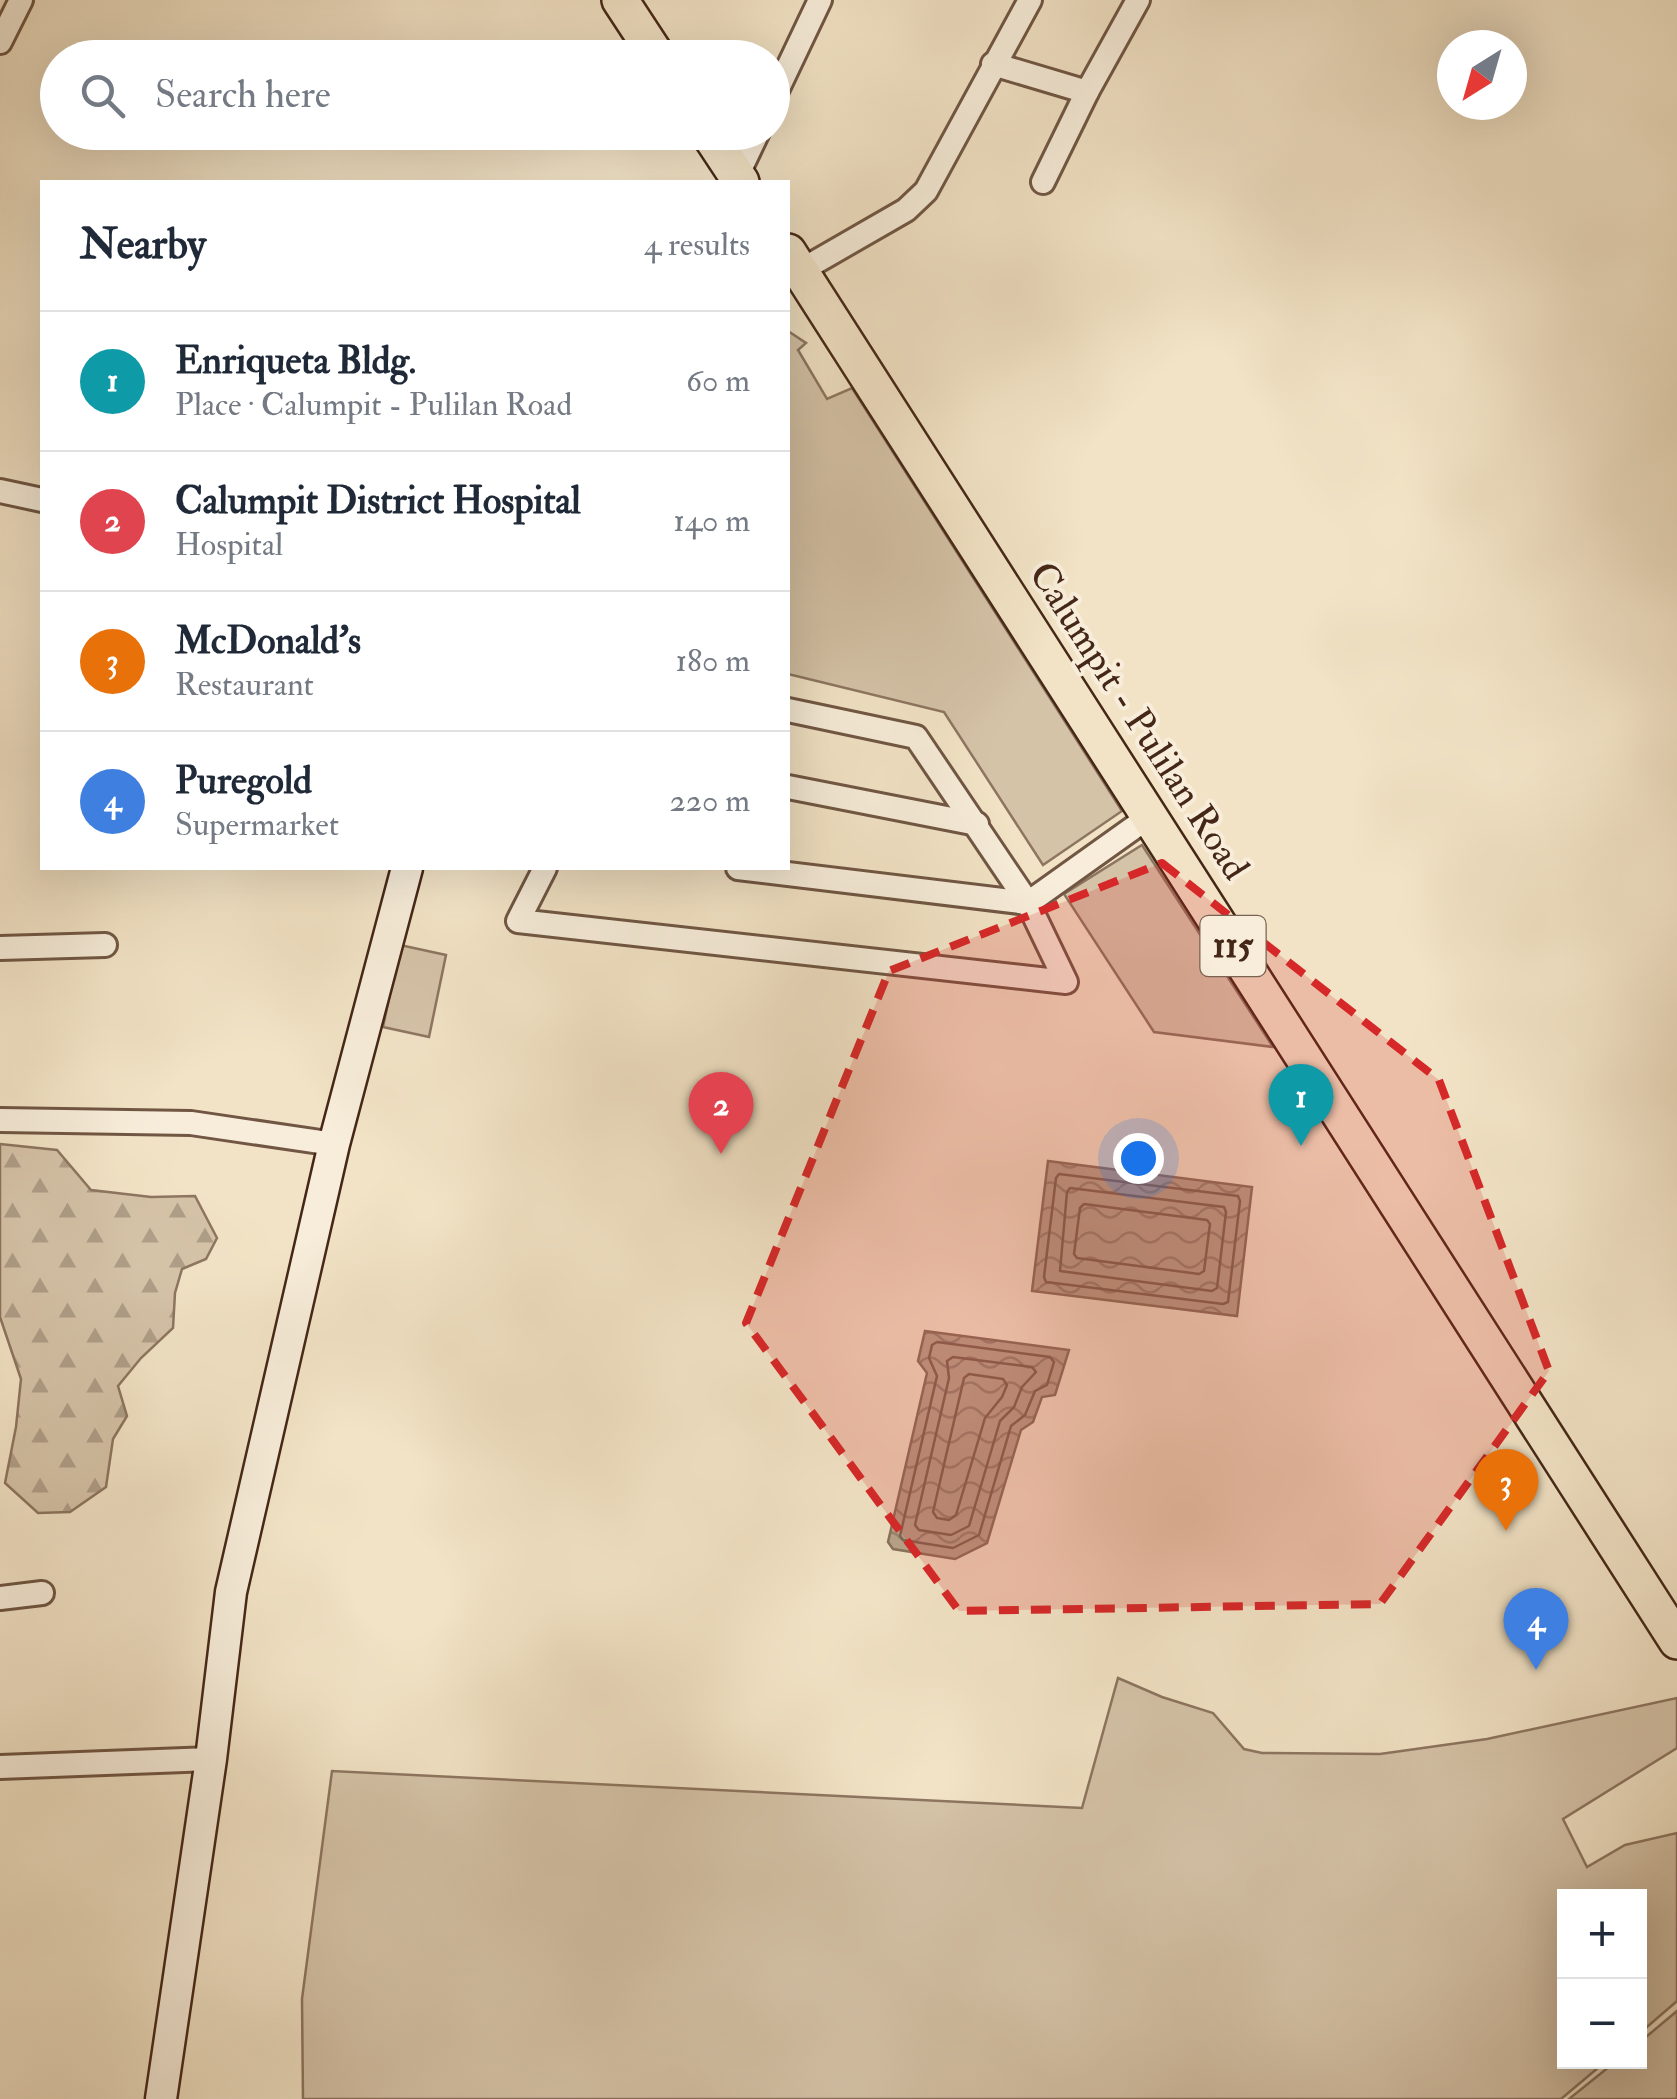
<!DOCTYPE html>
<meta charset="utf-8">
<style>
body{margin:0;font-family:"IM FELL Double Pica",serif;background:#f2f2f3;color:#1f2937}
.controls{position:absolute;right:30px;bottom:30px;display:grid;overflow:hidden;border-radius:0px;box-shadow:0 10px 40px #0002}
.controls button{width:90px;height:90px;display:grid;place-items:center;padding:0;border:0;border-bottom:2px solid #e0e1e3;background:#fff;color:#1f2937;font:50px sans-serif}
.compass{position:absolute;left:1437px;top:30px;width:90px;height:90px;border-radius:50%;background:#fff;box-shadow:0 10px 40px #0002;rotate:217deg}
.you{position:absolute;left:1138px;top:1158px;width:35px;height:35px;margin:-25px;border:8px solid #fff;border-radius:50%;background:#1a73e8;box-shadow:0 0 0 15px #1a73e833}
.badge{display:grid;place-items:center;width:65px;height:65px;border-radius:50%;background:#8f2418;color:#fff;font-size:32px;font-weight:700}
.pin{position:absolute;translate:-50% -82px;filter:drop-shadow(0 2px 5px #0008)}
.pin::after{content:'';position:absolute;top:52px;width:35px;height:30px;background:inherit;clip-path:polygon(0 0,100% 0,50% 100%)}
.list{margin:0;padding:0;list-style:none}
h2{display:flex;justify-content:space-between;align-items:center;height:130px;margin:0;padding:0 40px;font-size:42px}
h2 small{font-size:32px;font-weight:400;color:#747a83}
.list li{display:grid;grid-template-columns:65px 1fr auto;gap:30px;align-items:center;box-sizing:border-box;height:140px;padding:0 40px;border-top:2px solid #e0e1e3}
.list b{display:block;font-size:38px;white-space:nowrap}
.list p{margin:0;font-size:32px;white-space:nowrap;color:#747a83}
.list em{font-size:32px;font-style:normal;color:#747a83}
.icon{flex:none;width:55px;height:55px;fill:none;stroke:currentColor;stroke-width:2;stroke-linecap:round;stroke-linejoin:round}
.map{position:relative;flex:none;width:1677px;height:2099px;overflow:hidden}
.search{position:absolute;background:#fff;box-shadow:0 10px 40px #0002;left:40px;top:40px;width:750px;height:110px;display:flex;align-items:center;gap:25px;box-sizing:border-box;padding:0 35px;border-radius:55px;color:#747a83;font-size:38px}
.panel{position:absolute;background:#fff;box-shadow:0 10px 40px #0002;left:40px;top:180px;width:750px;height:690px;border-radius:0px}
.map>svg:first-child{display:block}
.green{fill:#d5c3a8;stroke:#8d7560;stroke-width:2.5}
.forest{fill:url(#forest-firs);stroke:#8d7560;stroke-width:2.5}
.water{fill:url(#water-waves);stroke:#89715c;stroke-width:2.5}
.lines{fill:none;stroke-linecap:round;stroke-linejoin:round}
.shore{stroke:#7e6550;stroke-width:2.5}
.street-casing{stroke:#705643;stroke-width:28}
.secondary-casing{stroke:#452717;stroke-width:35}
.primary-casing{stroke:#452717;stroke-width:40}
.street{stroke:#f7edda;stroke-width:22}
.secondary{stroke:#f7edda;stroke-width:30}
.primary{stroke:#f2e3c6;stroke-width:35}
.marked{fill:#d62828;fill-opacity:0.2;stroke:#d62828;stroke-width:8;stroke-dasharray:20 12;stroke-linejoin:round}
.labels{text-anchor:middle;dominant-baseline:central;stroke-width:8;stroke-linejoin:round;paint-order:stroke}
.shield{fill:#f7edda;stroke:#7a6252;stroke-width:2.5}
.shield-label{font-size:35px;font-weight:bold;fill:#452717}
.street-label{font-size:38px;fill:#452717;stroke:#f7edda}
</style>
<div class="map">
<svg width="1677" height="2099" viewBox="0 0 1677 2099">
<defs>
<pattern id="forest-firs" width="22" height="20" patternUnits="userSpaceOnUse" patternTransform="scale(2.5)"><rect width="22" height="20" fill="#d5c3a8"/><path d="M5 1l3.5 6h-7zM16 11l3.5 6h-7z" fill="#af9e88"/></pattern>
<pattern id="water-waves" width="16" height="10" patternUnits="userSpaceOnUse" patternTransform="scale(2.5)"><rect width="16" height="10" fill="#b7a38a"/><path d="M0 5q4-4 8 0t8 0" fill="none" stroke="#978570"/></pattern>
</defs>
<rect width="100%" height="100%" fill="#f2e3c6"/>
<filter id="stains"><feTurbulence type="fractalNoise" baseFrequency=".002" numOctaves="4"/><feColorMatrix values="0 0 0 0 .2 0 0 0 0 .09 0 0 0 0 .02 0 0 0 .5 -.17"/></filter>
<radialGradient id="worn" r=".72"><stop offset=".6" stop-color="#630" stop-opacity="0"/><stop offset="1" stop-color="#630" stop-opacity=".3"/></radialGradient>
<g class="green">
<polygon points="788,331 806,343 798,350 827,399 852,388 1122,811 1043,865 944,712 788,674"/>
<polygon points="1142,845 1273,1047 1154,1032 1064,894"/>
<polygon points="400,945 446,955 429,1037 383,1027"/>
<polygon points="1118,1678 1162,1697 1213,1713 1244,1749 1262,1753 1380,1754 1487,1739 1677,1698 1677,1748 1563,1819 1587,1867 1625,1845 1677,1833 1677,2001 1640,2033 1640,1896 1564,1896 1564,2062 1605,2062 1561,2099 303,2099 302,1999 332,1771 1082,1808"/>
<polygon points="1677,2011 1677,2099 1569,2099 1615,2062 1640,2062 1640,2042"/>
</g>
<polygon class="forest" points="0,1144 57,1150 91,1190 151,1197 195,1196 217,1238 206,1259 182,1269 175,1293 173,1328 141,1358 118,1386 127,1416 113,1439 106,1487 70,1512 38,1513 5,1483 16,1427 21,1379 0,1317"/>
<g class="water">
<polygon points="1048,1161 1252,1187 1237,1316 1032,1291"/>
<polygon points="925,1331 1069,1350 1055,1395 1042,1397 1033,1422 1021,1430 987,1543 955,1559 893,1549 888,1542 927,1373 918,1361"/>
</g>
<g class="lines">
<g class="shore">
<polygon points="1059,1174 1238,1196 1240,1201 1228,1302 1223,1304 1046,1282 1044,1277 1056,1178"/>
<polygon points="1070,1188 1224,1207 1226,1212 1217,1288 1212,1291 1060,1271 1067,1192"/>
<polygon points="1084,1204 1207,1220 1210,1224 1204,1271 1199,1274 1077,1258 1074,1254 1080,1208"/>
<polygon points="937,1342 1050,1357 1054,1362 1047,1385 1035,1391 1025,1415 1011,1426 979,1535 953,1548 903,1540 900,1536 937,1376 929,1358 932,1345"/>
<polygon points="953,1357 1032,1367 1036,1372 1022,1387 1014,1407 1000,1421 969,1526 951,1535 919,1530 915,1525 949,1378 947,1361"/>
<polygon points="969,1374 1003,1379 1007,1385 1002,1397 985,1418 956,1515 949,1520 937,1518 933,1512 964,1378"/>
</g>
<g class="street-casing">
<g id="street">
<polyline points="0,42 21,0"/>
<polyline points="993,64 1087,92"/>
<polyline points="772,101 820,0"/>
<polyline points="737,176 758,132"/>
<polyline points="1043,182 1087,92 1138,0"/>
<polyline points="800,271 906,210 926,191 1030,0"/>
<polyline points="0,491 42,500"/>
<polyline points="788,787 977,824"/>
<polyline points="545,868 518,921 1066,982 1028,903 916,737 788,710"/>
<polyline points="738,868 1028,903 1150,816"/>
<polyline points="0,948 105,945"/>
<polyline points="0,1120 191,1123 334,1144"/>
<polyline points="0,1598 42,1593"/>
<polyline points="0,1767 211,1759"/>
</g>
</g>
<g class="secondary-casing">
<polyline id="secondary" points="161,2099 211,1759 231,1592 334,1144 407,868"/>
</g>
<g class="primary-casing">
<g id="primary">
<polyline points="620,0 658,58"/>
<polyline points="708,132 741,182"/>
<polyline points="788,252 1677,1641"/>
</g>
</g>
<use href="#street" class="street"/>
<use href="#secondary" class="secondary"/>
<use href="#primary" class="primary"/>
</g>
<path class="marked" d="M1162,863L1439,1080L1549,1371L1380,1604L959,1611L746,1323L889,971Z"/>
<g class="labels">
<rect class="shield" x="1200.5" y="916" width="65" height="60" rx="8"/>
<g class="shield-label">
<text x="1233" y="946">115</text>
</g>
<g class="street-label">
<text transform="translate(1139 721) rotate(57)">Calumpit - Pulilan Road</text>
</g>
</g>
<rect width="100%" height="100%" filter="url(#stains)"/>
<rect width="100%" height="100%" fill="url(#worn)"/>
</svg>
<div class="controls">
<button>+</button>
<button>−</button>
</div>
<svg class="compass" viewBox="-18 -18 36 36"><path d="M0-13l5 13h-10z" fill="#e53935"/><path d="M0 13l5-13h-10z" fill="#747a83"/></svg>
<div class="you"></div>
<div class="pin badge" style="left:1301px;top:1146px;background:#0f9aa8">1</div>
<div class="pin badge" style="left:721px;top:1154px;background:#e0444e">2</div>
<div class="pin badge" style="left:1506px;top:1531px;background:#e8710a">3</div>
<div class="pin badge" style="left:1536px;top:1670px;background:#3f7fe0">4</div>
<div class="search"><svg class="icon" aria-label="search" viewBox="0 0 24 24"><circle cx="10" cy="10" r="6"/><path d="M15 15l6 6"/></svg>Search here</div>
<section class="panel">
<h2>Nearby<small>4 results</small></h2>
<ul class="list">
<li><span class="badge" style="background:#0f9aa8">1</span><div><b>Enriqueta Bldg.</b><p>Place · Calumpit - Pulilan Road</p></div><em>60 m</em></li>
<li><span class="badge" style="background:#e0444e">2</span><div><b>Calumpit District Hospital</b><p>Hospital</p></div><em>140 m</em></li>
<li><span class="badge" style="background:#e8710a">3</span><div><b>McDonald's</b><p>Restaurant</p></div><em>180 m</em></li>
<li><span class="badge" style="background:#3f7fe0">4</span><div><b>Puregold</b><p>Supermarket</p></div><em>220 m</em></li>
</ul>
</section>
</div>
